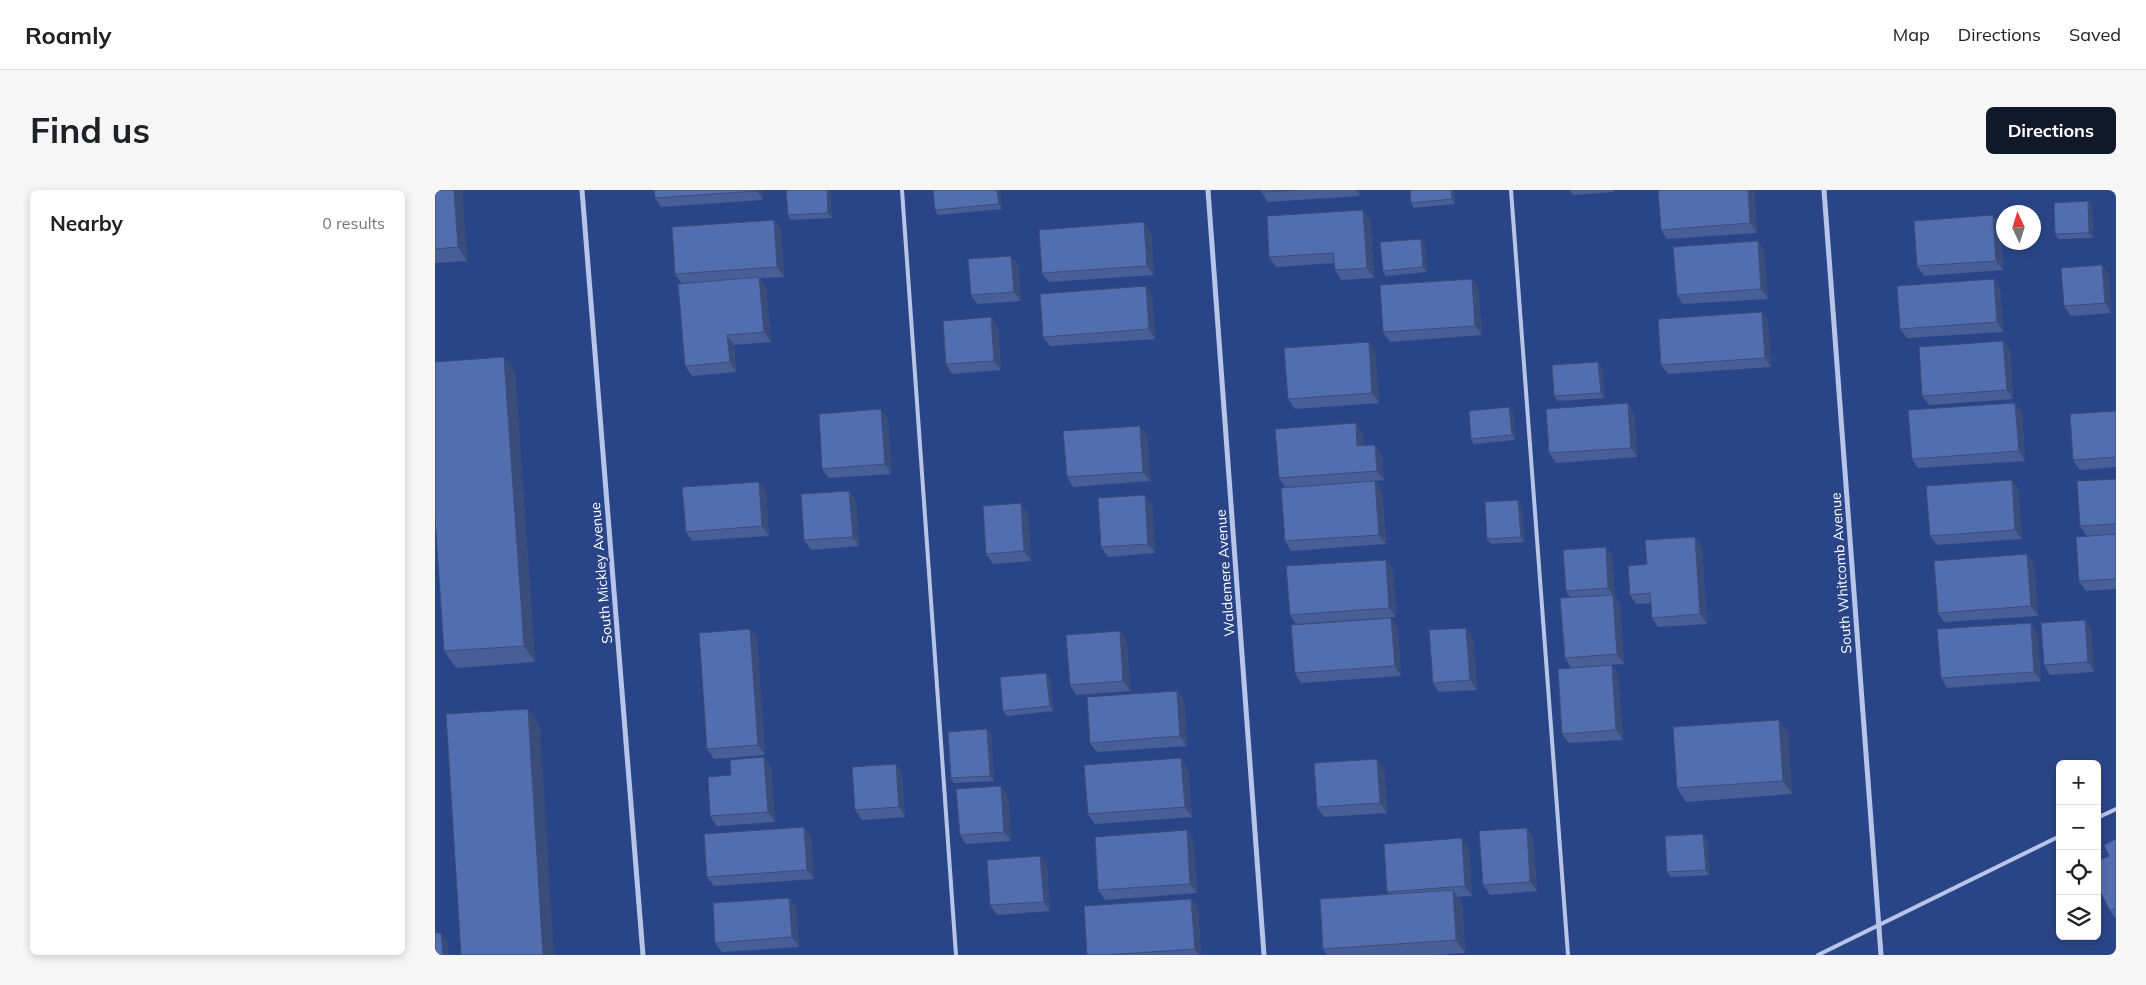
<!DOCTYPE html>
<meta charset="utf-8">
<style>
body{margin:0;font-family:Mulish,sans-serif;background:#f6f6f6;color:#202124}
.controls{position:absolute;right:15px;bottom:15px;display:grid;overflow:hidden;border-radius:8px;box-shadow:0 2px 8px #0003}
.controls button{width:45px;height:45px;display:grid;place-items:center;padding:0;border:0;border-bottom:1px solid #e0e0e0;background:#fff;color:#202124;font:25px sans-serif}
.compass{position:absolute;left:1561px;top:15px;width:45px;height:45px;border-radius:50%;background:#fff;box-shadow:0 2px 8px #0003;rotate:356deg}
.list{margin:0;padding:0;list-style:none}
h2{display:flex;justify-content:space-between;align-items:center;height:65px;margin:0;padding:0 20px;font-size:21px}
h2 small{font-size:16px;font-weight:400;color:#757577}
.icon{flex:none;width:28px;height:28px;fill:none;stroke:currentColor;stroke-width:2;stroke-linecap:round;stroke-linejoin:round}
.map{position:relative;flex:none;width:1681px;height:765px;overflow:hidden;border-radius:8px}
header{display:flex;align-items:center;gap:30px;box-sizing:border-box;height:70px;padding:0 25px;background:#fff;border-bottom:1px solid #e0e0e0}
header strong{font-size:24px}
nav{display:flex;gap:28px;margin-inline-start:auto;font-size:18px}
.intro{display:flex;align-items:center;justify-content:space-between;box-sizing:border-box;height:120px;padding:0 30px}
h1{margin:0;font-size:35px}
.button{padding:12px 22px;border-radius:8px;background:#111827;color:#fff;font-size:18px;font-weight:700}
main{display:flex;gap:30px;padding:0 30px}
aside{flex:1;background:#fff;border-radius:8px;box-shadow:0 2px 8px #0003}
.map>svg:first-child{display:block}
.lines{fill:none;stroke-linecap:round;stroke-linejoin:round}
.service{stroke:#b6c5e8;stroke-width:4}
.minor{stroke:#b6c5e8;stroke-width:5}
.wall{fill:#475f96}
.shaded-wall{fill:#3a4d7a}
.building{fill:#536eae;stroke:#3a4d7a}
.labels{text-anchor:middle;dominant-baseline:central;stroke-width:4;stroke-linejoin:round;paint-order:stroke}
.street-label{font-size:14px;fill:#fff;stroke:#2a4587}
</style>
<header>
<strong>Roamly</strong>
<nav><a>Map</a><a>Directions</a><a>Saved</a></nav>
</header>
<div class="intro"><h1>Find us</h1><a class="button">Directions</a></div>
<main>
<aside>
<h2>Nearby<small>0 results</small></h2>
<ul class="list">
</ul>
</aside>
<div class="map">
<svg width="1681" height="765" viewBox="0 0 1681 765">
<rect width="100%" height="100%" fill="#2a4587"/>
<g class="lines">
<g class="service">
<polyline points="467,0 521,765"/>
<polyline points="1076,0 1133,765"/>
<polyline points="1662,628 1681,619"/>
<polyline points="1383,765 1625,646"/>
</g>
<g class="minor">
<polyline points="147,0 208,765"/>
<polyline points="773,0 829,765"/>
<polyline points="1389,0 1446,765"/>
</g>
</g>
<g class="wall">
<polygon points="0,0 27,0 32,71 0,73"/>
<polygon points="328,0 328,10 226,17 220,8"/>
<polygon points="395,0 397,28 356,30 353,25"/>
<polygon points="498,0 565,0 567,19 503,25 500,20"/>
<polygon points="826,0 924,0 925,6 833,12 826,2"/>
<polygon points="1019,0 1020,14 979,18 976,13"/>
<polygon points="1134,0 1179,0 1179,2 1138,5"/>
<polygon points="1319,0 1322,43 1232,49 1226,40"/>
<polygon points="1653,11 1657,16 1658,48 1624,49 1620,44"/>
<polygon points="1558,25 1565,35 1568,80 1489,86 1482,76"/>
<polygon points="935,29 939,88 906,90 900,80 899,73 841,77 834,67"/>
<polygon points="339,30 346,39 349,87 325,88 331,97 336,152 299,155 301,182 257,186 250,176 247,94 240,84"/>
<polygon points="716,42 719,85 614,92 607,83"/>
<polygon points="990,54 992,82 951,86 948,81"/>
<polygon points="1329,60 1333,109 1248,114 1242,105"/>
<polygon points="576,66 583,75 586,111 542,114 536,105"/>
<polygon points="1674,85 1676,123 1636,126 1629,116"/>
<polygon points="1559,89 1565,99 1568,142 1472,148 1465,139"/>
<polygon points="1043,98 1047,145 955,152 948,142"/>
<polygon points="717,106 720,149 615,156 608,147"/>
<polygon points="1327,122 1333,131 1336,177 1233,184 1226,175"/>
<polygon points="556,127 563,137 566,180 517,184 511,174"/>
<polygon points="1568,151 1575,160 1578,209 1494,215 1487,206"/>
<polygon points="940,162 944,213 860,219 853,209"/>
<polygon points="1167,177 1169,208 1123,211 1119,206"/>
<polygon points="80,183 100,472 21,478 9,461"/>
<polygon points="1074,217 1078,223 1080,250 1039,254 1036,249"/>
<polygon points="1681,221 1681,277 1645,280 1638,270"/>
<polygon points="1587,222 1590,271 1483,278 1477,269"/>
<polygon points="1199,223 1202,267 1121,273 1114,263"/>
<polygon points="453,229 456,284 394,288 387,279"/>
<polygon points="705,236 712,246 715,291 638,297 632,287"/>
<polygon points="928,243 928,256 947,265 949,290 940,291 947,301 951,354 856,361 850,351 850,297 844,288"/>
<polygon points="1681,289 1681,399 1651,401 1644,391 1652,346 1645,336"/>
<polygon points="1577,290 1583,299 1587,349 1502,355 1495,346"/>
<polygon points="324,292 331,301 334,346 257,351 251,342"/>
<polygon points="414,301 421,311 424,356 376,360 369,350"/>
<polygon points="1083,310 1087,315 1089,352 1056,354 1052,349"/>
<polygon points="717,314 720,363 673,367 666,357"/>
<polygon points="593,323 596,371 558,374 551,364"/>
<polygon points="1260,347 1267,356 1272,434 1223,437 1217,428 1216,413 1201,414 1195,405"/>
<polygon points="1171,357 1177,367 1180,407 1185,414 1189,474 1136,478 1130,468 1135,407 1131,401"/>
<polygon points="1592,364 1599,374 1603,426 1509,432 1503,423"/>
<polygon points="958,379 961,427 861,434 855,425"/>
<polygon points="1650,430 1656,440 1659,482 1615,485 1609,475"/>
<polygon points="963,438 966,486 866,493 860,483"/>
<polygon points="685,441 692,451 695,501 641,505 635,495"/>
<polygon points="1602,443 1606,491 1512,498 1506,488"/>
<polygon points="1038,447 1042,500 1004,502 998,493"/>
<polygon points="322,449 330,565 279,569 272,559"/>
<polygon points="1177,475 1183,485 1188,550 1134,553 1127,544"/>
<polygon points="611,483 615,488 618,521 572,526 568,521"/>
<polygon points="742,501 749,510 752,556 662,562 655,553"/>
<polygon points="1353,543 1357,604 1251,612 1242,598"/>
<polygon points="556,544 559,591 519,593 516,588"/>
<polygon points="329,567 336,577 340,632 282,636 275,626 296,585"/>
<polygon points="753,578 757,627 660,634 653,624"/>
<polygon points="949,578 952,623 889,627 882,617"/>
<polygon points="467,583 470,627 427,630 420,620"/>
<polygon points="573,606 576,651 531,654 525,645"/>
<polygon points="1092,638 1098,648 1102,701 1055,705 1048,695"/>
<polygon points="752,640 758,650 762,703 670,710 663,700"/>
<polygon points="376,646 379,689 279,696 272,687"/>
<polygon points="1272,649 1274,685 1236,687 1232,682"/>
<polygon points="1681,649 1681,729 1675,721 1674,666"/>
<polygon points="1034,658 1037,706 1023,707 1027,713 1030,763 999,765 892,765 888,759 954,704 952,702"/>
<polygon points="612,676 615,721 562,725 555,715"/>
<polygon points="354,708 361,717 364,757 287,762 280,753"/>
<polygon points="756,709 763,718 766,765 652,765"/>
</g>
<g class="shaded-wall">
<polygon points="19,0 27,0 32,71 23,57"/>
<polygon points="321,0 328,0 328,10 322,1"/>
<polygon points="392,0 395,0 397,28 393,23"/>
<polygon points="562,0 565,0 567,19 564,14"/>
<polygon points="921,0 924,0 925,6"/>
<polygon points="1016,0 1019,0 1020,14 1017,9"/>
<polygon points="1313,0 1319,0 1322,43 1315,33"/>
<polygon points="1653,11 1657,16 1658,48 1654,43"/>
<polygon points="928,20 935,29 939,88 932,78"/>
<polygon points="1558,25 1565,35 1568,80 1561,71"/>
<polygon points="339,30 346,39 349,87 342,77"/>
<polygon points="709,32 716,42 719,85 712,76"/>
<polygon points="986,49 990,54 992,82 988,77"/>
<polygon points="1323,51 1329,60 1333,109 1326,99"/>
<polygon points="576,66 583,75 586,111 579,102"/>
<polygon points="1667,75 1674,85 1676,123 1670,113"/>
<polygon points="324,87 331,97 336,152 329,142"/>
<polygon points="1037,89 1043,98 1047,145 1040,136"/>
<polygon points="1559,89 1565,99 1568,142 1562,132"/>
<polygon points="711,96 717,106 720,149 714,139"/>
<polygon points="1327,122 1333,131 1336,177 1330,168"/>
<polygon points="556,127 563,137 566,180 559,171"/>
<polygon points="292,145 299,155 301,182 295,172"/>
<polygon points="1568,151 1575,160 1578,209 1572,200"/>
<polygon points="934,152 940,162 944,213 937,203"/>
<polygon points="69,167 80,183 100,472 89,456"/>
<polygon points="1163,172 1167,177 1169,208 1166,203"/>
<polygon points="1193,213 1199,223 1202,267 1196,258"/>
<polygon points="1580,213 1587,222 1590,271 1584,261"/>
<polygon points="1074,217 1078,223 1080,250 1077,245"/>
<polygon points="446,219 453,229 456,284 450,274"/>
<polygon points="921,233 928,243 929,266 922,256"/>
<polygon points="705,236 712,246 715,291 708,282"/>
<polygon points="940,255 947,265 949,290 942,281"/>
<polygon points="1577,290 1583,299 1587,349 1580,340"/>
<polygon points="940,291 947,301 951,354 944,345"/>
<polygon points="324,292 331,301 334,346 327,336"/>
<polygon points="414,301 421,311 424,356 418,347"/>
<polygon points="710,305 717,314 720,363 713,354"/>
<polygon points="1083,310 1087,315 1089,352 1086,347"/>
<polygon points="586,313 593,323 596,371 589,361"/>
<polygon points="1260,347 1267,356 1272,434 1265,424"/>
<polygon points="1171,357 1177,367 1180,407 1185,414 1189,474 1182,464 1178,405 1173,398"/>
<polygon points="1592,364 1599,374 1603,426 1596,416"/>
<polygon points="951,370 958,379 961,427 954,418"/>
<polygon points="956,428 963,438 966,486 960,476"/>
<polygon points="1650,430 1656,440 1659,482 1653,472"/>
<polygon points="1596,433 1602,443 1606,491 1599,482"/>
<polygon points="1031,438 1038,447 1042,500 1035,490"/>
<polygon points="315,439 322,449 330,565 323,555"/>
<polygon points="685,441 692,451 695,501 688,491"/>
<polygon points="1177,475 1183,485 1188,550 1181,540"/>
<polygon points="611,483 615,488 618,521 615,516"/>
<polygon points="742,501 749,510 752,556 745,546"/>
<polygon points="93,519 105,536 119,765 108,765"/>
<polygon points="1344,530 1353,543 1357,604 1348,591"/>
<polygon points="552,539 556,544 559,591 555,586"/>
<polygon points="329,567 336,577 340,632 333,622"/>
<polygon points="746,568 753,578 757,627 750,617"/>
<polygon points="942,569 949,578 952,623 945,613"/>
<polygon points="461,574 467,583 470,627 464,617"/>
<polygon points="566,596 573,606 576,651 569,642"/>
<polygon points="369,637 376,646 379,689 372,680"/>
<polygon points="1092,638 1098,648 1102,701 1095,692"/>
<polygon points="752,640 758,650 762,703 755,694"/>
<polygon points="1268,644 1272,649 1274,685 1271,680"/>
<polygon points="1027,648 1034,658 1037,706 1030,696"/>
<polygon points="605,666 612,676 615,721 609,712"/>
<polygon points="1018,700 1027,713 1030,763 1021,750"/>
<polygon points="354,708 361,717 364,757 357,747"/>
<polygon points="756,709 763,718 766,765 764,765 760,759"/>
<polygon points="6,743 13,752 14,765 8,765"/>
</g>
<g class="building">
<polygon points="0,0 19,0 23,57 0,59"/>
<polygon points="219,0 321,0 322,1 220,8"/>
<polygon points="351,0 392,0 393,23 353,25"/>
<polygon points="498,0 562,0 564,14 500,20"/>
<polygon points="826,0 862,0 826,2"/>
<polygon points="975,0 1016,0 1017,9 976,13"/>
<polygon points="1223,0 1313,0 1315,33 1226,40"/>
<polygon points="1653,11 1654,43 1620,44 1619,13"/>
<polygon points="928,20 932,78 900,80 898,63 834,67 832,26"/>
<polygon points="1558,25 1561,71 1482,76 1479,31"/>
<polygon points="339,30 342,77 240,84 237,37"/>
<polygon points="709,32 712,76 607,83 604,40"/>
<polygon points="986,49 988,77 948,81 945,52"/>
<polygon points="1323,51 1326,99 1242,105 1238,57"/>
<polygon points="576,66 579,102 536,105 533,69"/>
<polygon points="1667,75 1670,113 1629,116 1626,78"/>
<polygon points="324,87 329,142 292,145 295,172 250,176 243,94"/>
<polygon points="1037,89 1040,136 948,142 945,95"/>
<polygon points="1559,89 1562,132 1465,139 1462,96"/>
<polygon points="711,96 714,139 608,147 605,104"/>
<polygon points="1327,122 1330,168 1226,175 1223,129"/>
<polygon points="556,127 559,171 511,174 508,131"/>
<polygon points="1568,151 1572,200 1487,206 1484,157"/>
<polygon points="934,152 937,203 853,209 849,158"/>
<polygon points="69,167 89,456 9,461 0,328 0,172"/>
<polygon points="1163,172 1166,203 1119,206 1117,175"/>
<polygon points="1193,213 1196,258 1114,263 1111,219"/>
<polygon points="1580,213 1584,261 1477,269 1473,220"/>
<polygon points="1074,217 1077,245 1036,249 1034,221"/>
<polygon points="446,219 450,274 387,279 384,224"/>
<polygon points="1681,221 1681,267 1638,270 1635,224"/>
<polygon points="921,233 922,256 940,255 942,281 844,288 840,239"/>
<polygon points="705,236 708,282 632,287 628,241"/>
<polygon points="1681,289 1681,334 1645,336 1642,291"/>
<polygon points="1577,290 1580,340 1495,346 1491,296"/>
<polygon points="940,291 944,345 850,351 846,298"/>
<polygon points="324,292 327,336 251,342 247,297"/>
<polygon points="414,301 418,347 369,350 366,304"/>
<polygon points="710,305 713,354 666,357 663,308"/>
<polygon points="1083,310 1086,347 1052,349 1050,312"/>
<polygon points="586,313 589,361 551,364 548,316"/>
<polygon points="1681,344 1681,389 1644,391 1641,347"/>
<polygon points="1260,347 1265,424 1217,428 1215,403 1195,405 1193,376 1212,374 1210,350"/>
<polygon points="1171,357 1173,398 1131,401 1128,360"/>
<polygon points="1592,364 1596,416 1503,423 1499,371"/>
<polygon points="951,370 954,418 855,425 851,376"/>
<polygon points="1178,405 1182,464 1130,468 1125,408"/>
<polygon points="956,428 960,476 860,483 856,435"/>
<polygon points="1650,430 1653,472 1609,475 1606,433"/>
<polygon points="1596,433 1599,482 1506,488 1502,439"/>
<polygon points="1031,438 1035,490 998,493 994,440"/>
<polygon points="315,439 323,555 272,559 264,443"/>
<polygon points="685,441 688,491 635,495 631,445"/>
<polygon points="1177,475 1181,540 1127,544 1123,479"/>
<polygon points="611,483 615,516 568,521 565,487"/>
<polygon points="742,501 745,546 655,553 652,507"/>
<polygon points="93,519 108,765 26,765 11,524"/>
<polygon points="1344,530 1348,591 1242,598 1238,537"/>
<polygon points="552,539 555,586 516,588 513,542"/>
<polygon points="329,567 333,622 275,626 273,587 296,585 295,570"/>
<polygon points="746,568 750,617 653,624 649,575"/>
<polygon points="942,569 945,613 882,617 879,573"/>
<polygon points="461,574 464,617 420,620 417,577"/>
<polygon points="566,596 569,642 525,645 521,599"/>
<polygon points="369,637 372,680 272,687 269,644"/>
<polygon points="1092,638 1095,692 1048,695 1044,641"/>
<polygon points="752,640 755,694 663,700 660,647"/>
<polygon points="1268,644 1271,680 1232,682 1230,646"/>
<polygon points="1027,648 1030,696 952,702 949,654"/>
<polygon points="1681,649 1681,718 1675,721 1662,695 1662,671 1674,666 1669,655"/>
<polygon points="605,666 609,712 555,715 552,670"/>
<polygon points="1018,700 1021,750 888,759 885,709"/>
<polygon points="354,708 357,747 280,753 278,713"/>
<polygon points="756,709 760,759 671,765 652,765 649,716"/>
<polygon points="0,743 6,743 8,765 0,765"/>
</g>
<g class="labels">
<g class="street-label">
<text transform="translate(166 383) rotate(-95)">South Mickley Avenue</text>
<text transform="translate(790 383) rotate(-94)">Waldemere Avenue</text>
<text transform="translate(1406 383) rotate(-94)">South Whitcomb Avenue</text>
</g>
</g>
</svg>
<div class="controls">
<button>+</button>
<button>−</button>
<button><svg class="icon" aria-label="locate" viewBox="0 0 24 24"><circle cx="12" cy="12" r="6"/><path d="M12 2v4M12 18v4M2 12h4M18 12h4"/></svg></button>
<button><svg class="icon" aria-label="layers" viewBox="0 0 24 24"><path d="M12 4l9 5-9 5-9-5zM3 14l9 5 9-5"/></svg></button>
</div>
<svg class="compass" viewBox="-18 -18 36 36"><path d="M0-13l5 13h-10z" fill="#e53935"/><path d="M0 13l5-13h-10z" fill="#757577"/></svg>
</div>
</main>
